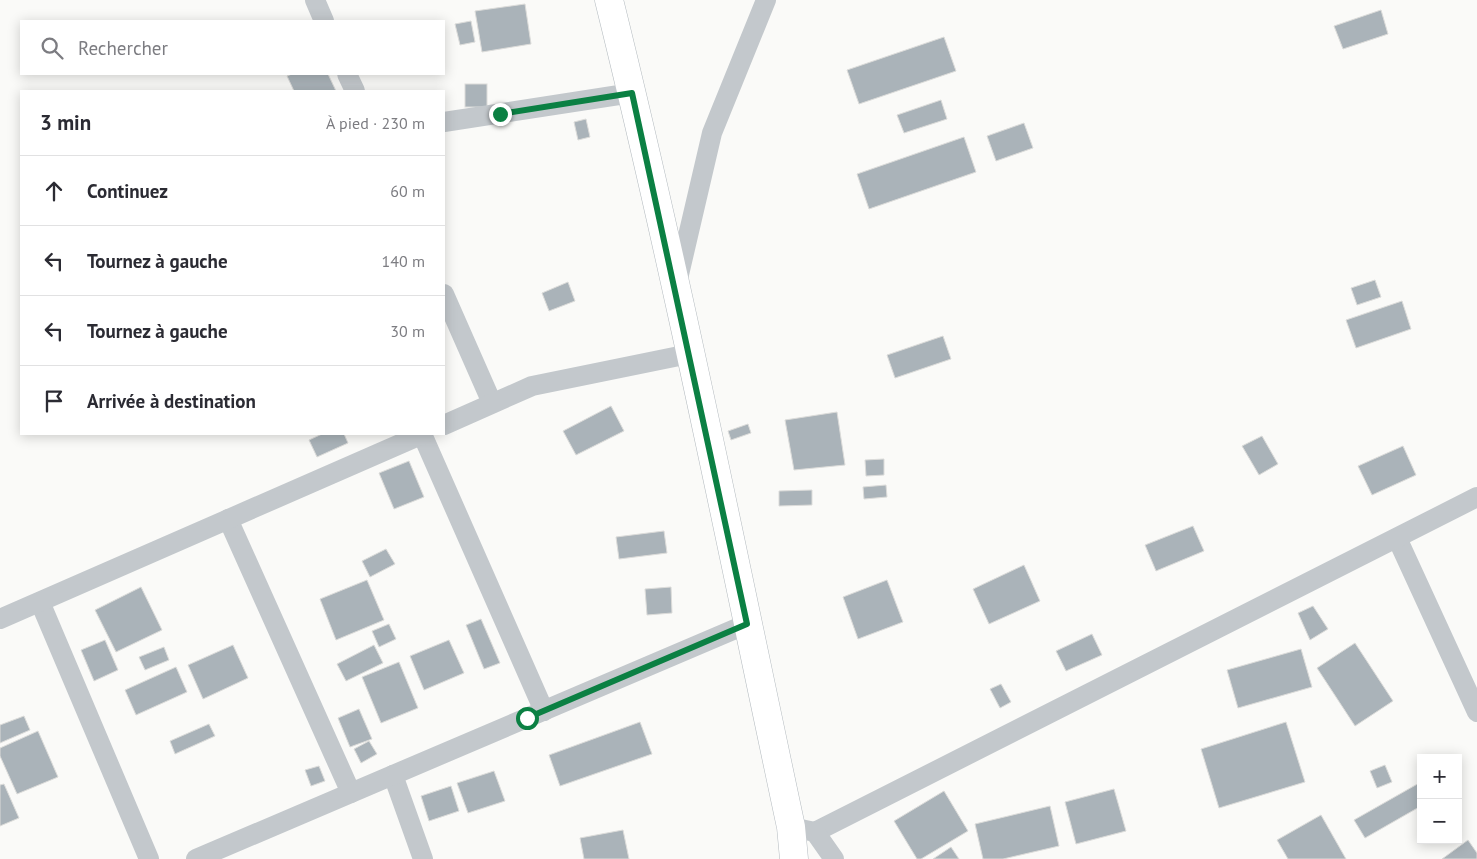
<!DOCTYPE html>
<html lang="fr">
<meta charset="utf-8">
<style>
body{margin:0;font-family:"PT Sans",sans-serif;background:#f7f7f7;color:#2b2b33}
.controls{position:absolute;right:15px;bottom:15px;display:grid;overflow:hidden;border-radius:0px;box-shadow:0 2px 12px #0003}
.controls button{width:45px;height:45px;display:grid;place-items:center;padding:0;border:0;border-bottom:1px solid #e1e1e2;background:#fff;color:#2b2b33;font:25px sans-serif}
.stop{position:absolute;width:15px;height:15px;margin:-11px;border:4px solid #0b8043;border-radius:50%;background:#fff}
.stop.end{background:#0b8043;border-color:#fff;box-shadow:0 1px 5px #0008}
.list{margin:0;padding:0;list-style:none}
h2{display:flex;justify-content:space-between;align-items:center;height:65px;margin:0;padding:0 20px;font-size:21px}
h2 small{font-size:16px;font-weight:400;color:#7c7c81}
.list li{display:grid;grid-template-columns:32px 1fr auto;gap:15px;align-items:center;box-sizing:border-box;height:70px;padding:0 20px;border-top:1px solid #e1e1e2}
.list b{display:block;font-size:19px;white-space:nowrap}
.list em{font-size:16px;font-style:normal;color:#7c7c81}
.icon{flex:none;width:28px;height:28px;fill:none;stroke:currentColor;stroke-width:2;stroke-linecap:round;stroke-linejoin:round}
.map{position:relative;flex:none;width:1477px;height:859px;overflow:hidden}
.search{position:absolute;background:#fff;box-shadow:0 2px 12px #0003;left:20px;top:20px;width:425px;height:55px;display:flex;align-items:center;gap:12px;box-sizing:border-box;padding:0 18px;border-radius:0px;color:#7c7c81;font-size:19px}
.panel{position:absolute;background:#fff;box-shadow:0 2px 12px #0003;left:20px;top:90px;width:425px;height:345px;border-radius:0px}
.map>svg:first-child{display:block}
.building{fill:#aab3b9;stroke:#dcdcda}
.lines{fill:none;stroke-linecap:round;stroke-linejoin:round}
.secondary-casing{stroke:#b3babf;stroke-width:29}
.street{stroke:#c3c8cc;stroke-width:20}
.secondary{stroke:#fff;stroke-width:28}
.route{stroke:#0b8043;stroke-width:6}
</style>
<div class="map">
<svg width="1477" height="859" viewBox="0 0 1477 859">
<rect width="100%" height="100%" fill="#fafaf8"/>
<g class="building">
<polygon points="525,4 531,44 482,52 475,11"/>
<polygon points="1381,10 1388,34 1343,49 1334,26"/>
<polygon points="471,21 475,42 460,45 455,24"/>
<polygon points="944,37 956,71 859,104 847,70"/>
<polygon points="292,74 328,74 336,91 294,91 287,76"/>
<rect x="465" y="84" width="22" height="23"/>
<polygon points="941,100 947,119 904,133 897,115"/>
<polygon points="586,119 590,137 578,140 574,122"/>
<polygon points="1024,123 1033,148 996,161 987,136"/>
<polygon points="964,137 976,172 869,209 857,174"/>
<polygon points="1375,280 1381,297 1357,305 1351,288"/>
<polygon points="568,282 575,301 549,311 542,293"/>
<polygon points="1402,301 1411,329 1356,348 1346,320"/>
<polygon points="943,336 951,359 895,378 887,355"/>
<polygon points="611,406 624,431 576,455 563,431"/>
<polygon points="837,412 845,465 794,470 785,420"/>
<polygon points="748,424 751,433 731,440 728,431"/>
<polygon points="322,434 344,434 348,443 317,457 309,440"/>
<polygon points="1262,436 1278,464 1259,475 1242,446"/>
<polygon points="1403,446 1416,475 1372,495 1358,466"/>
<polygon points="884,459 884,475 866,476 865,460"/>
<polygon points="409,461 424,497 394,509 379,473"/>
<polygon points="886,485 887,497 864,499 863,487"/>
<polygon points="812,490 812,505 779,506 779,491"/>
<polygon points="1193,526 1204,551 1156,571 1145,545"/>
<polygon points="664,531 667,553 619,559 616,537"/>
<polygon points="386,549 395,564 370,577 362,561"/>
<polygon points="1024,565 1040,601 989,624 973,589"/>
<polygon points="367,580 384,620 336,640 320,599"/>
<polygon points="887,580 903,622 858,639 843,597"/>
<polygon points="141,587 162,630 116,652 95,610"/>
<polygon points="671,587 672,613 647,615 645,589"/>
<polygon points="1313,606 1328,629 1310,640 1298,613"/>
<polygon points="481,619 500,663 484,669 466,625"/>
<polygon points="389,624 396,639 379,647 372,631"/>
<polygon points="1092,634 1102,655 1066,671 1056,651"/>
<polygon points="105,640 118,670 94,681 81,650"/>
<polygon points="449,640 464,673 424,690 410,656"/>
<polygon points="1355,643 1393,701 1355,726 1317,668"/>
<polygon points="233,645 248,678 203,699 188,665"/>
<polygon points="374,645 383,663 346,681 337,664"/>
<polygon points="164,647 169,660 145,670 139,657"/>
<polygon points="1301,649 1312,687 1238,708 1227,670"/>
<polygon points="399,662 418,708 381,723 362,677"/>
<polygon points="176,667 187,692 136,715 125,690"/>
<polygon points="1001,684 1011,702 1000,708 990,689"/>
<polygon points="359,709 372,739 350,747 338,718"/>
<polygon points="24,716 30,730 0,743 0,725"/>
<polygon points="640,722 652,754 560,786 549,755"/>
<polygon points="1286,722 1305,782 1219,808 1201,749"/>
<polygon points="209,724 215,736 175,754 170,741"/>
<polygon points="38,731 58,777 17,794 0,756 0,748"/>
<polygon points="369,741 377,754 361,763 354,749"/>
<polygon points="1385,765 1392,782 1377,788 1370,771"/>
<polygon points="319,766 325,781 311,786 305,770"/>
<polygon points="494,771 505,801 468,813 457,783"/>
<polygon points="1421,782 1421,806 1365,838 1354,820"/>
<polygon points="4,784 19,818 0,826 0,785"/>
<polygon points="451,786 459,811 429,821 421,796"/>
<polygon points="1114,789 1126,831 1076,844 1065,802"/>
<polygon points="944,791 968,831 921,859 917,859 894,821"/>
<polygon points="1050,806 1059,846 1003,859 983,859 975,824"/>
<polygon points="1321,815 1346,859 1288,859 1277,840"/>
<polygon points="623,830 629,859 584,859 580,838"/>
<polygon points="1468,840 1477,853 1477,859 1442,859"/>
<polygon points="951,847 959,859 933,859"/>
</g>
<g class="lines">
<g class="secondary-casing">
<path id="secondary" d="M609,0C677,274 732,551 791,827L794,859"/>
</g>
<g class="street">
<polyline points="315,0 324,21"/>
<polyline points="347,74 355,91"/>
<polyline points="444,122 632,93"/>
<polyline points="677,283 712,133 766,0"/>
<polyline points="444,294 492,403"/>
<polyline points="444,425 532,386 689,354"/>
<polyline points="422,434 544,711"/>
<polyline points="228,519 351,793"/>
<polyline points="1397,538 1477,712"/>
<polyline points="40,602 149,859"/>
<polyline points="0,619 423,434"/>
<polyline points="393,775 423,859"/>
<polyline points="791,827 815,832 1477,497"/>
<polyline points="815,832 834,859"/>
<polyline points="196,859 747,624"/>
</g>
<use href="#secondary" class="secondary"/>
</g>
<g class="lines">
<polyline class="route" points="500,114 632,93 747,624 527,718"/>
</g>
</svg>
<div class="controls">
<button>+</button>
<button>−</button>
</div>
<div class="stop" style="left:527px;top:718px"></div>
<div class="stop end" style="left:500px;top:114px"></div>
<div class="search"><svg class="icon" aria-label="search" viewBox="0 0 24 24"><circle cx="10" cy="10" r="6"/><path d="M15 15l6 6"/></svg>Rechercher</div>
<section class="panel">
<h2>3 min<small>À pied · 230 m</small></h2>
<ul class="list">
<li><svg class="icon" aria-label="ahead" viewBox="0 0 24 24"><path d="M12 20V5M6 11l6-6 6 6"/></svg><div><b>Continuez</b></div><em>60 m</em></li>
<li><svg class="icon" aria-label="left" viewBox="0 0 24 24"><path d="M17 20v-9H6M10 6l-5 5 5 5"/></svg><div><b>Tournez à gauche</b></div><em>140 m</em></li>
<li><svg class="icon" aria-label="left" viewBox="0 0 24 24"><path d="M17 20v-9H6M10 6l-5 5 5 5"/></svg><div><b>Tournez à gauche</b></div><em>30 m</em></li>
<li><svg class="icon" aria-label="arrive" viewBox="0 0 24 24"><path d="M6 21V4h12l-3 4 3 4H6"/></svg><div><b>Arrivée à destination</b></div></li>
</ul>
</section>
</div>
